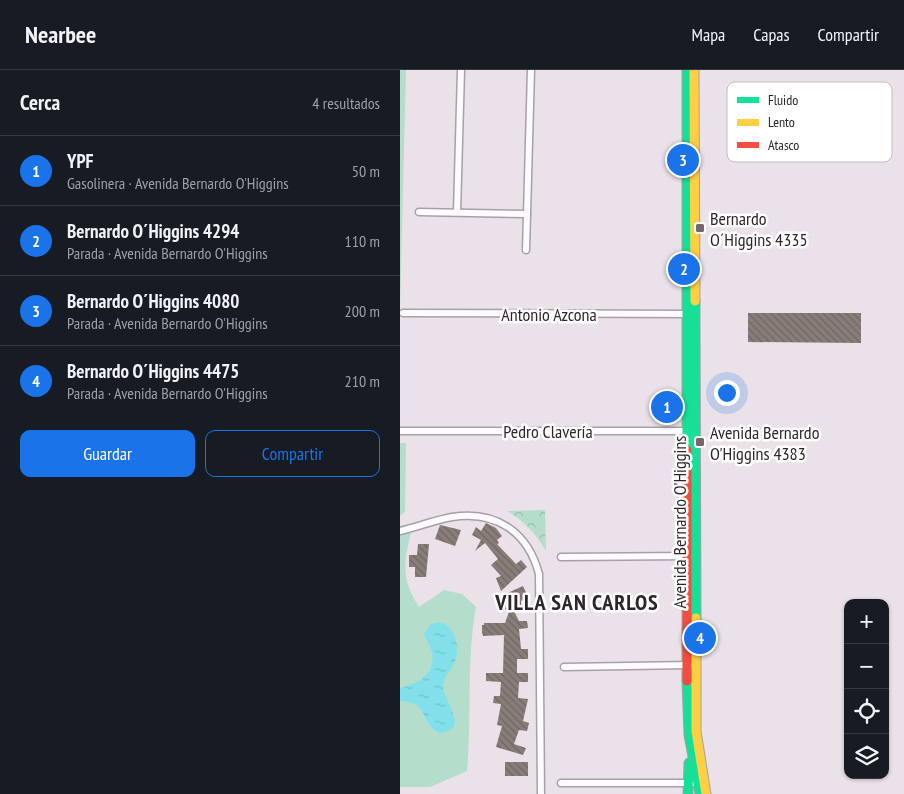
<!DOCTYPE html>
<html lang="es">
<meta charset="utf-8">
<style>
body{margin:0;font-family:"PT Sans Narrow",sans-serif;background:#242831;color:#f1f3f6}
.controls{position:absolute;right:15px;bottom:15px;display:grid;overflow:hidden;border-radius:10px;box-shadow:0 1px 4px #0004}
.controls button{width:45px;height:45px;display:grid;place-items:center;padding:0;border:0;border-bottom:1px solid #363941;background:#171b24;color:#f1f3f6;font:25px sans-serif}
.you{position:absolute;left:326px;top:322px;width:18px;height:18px;margin:-12px;border:4px solid #fff;border-radius:50%;background:#1a73e8;box-shadow:0 0 0 8px #1a73e833}
.badge{display:grid;place-items:center;width:32px;height:32px;border-radius:50%;background:#1a73e8;color:#fff;font-size:16px;font-weight:700}
.pin{position:absolute;translate:-50% -50%;border:2px solid #fff;box-shadow:0 1px 5px #0006}
.list{margin:0;padding:0;list-style:none}
h2{display:flex;justify-content:space-between;align-items:center;height:65px;margin:0;padding:0 20px;font-size:21px}
h2 small{font-size:16px;font-weight:400;color:#9ea1a6}
.list li{display:grid;grid-template-columns:32px 1fr auto;gap:15px;align-items:center;box-sizing:border-box;height:70px;padding:0 20px;border-top:1px solid #363941}
.list b{display:block;font-size:19px;white-space:nowrap}
.list p{margin:0;font-size:16px;white-space:nowrap;color:#9ea1a6}
.list em{font-size:16px;font-style:normal;color:#9ea1a6}
.actions{display:flex;gap:10px;padding:15px 20px}
.actions a{flex:1;padding:11px 0;border:1px solid #1a73e8;border-radius:10px;text-align:center;font-size:18px;color:#1a73e8}
.actions .main{background:#1a73e8;color:#fff}
.icon{flex:none;width:28px;height:28px;fill:none;stroke:currentColor;stroke-width:2;stroke-linecap:round;stroke-linejoin:round}
.map{position:relative;flex:none;width:504px;height:724px;overflow:hidden}
header{display:flex;align-items:center;gap:30px;box-sizing:border-box;height:70px;padding:0 25px;background:#171b24;border-bottom:1px solid #363941}
header strong{font-size:24px}
nav{display:flex;gap:28px;margin-inline-start:auto;font-size:18px}
main{display:flex}
aside{flex:1;background:#171b24}
.map>svg:first-child{display:block}
.grass{fill:#b4decb}
.park{fill:url(#park-crowns)}
.water{fill:url(#water-ripples)}
.building{fill:url(#building-back-hatch)}
.lines{fill:none;stroke-linecap:round;stroke-linejoin:round}
.street-casing{stroke:#a7a1a7;stroke-width:9}
.fast-casing{stroke:#a7a1a7;stroke-width:11}
.slow-casing{stroke:#a7a1a7;stroke-width:11}
.jam-casing{stroke:#a7a1a7;stroke-width:11}
.street{stroke:#fcfafc;stroke-width:6}
.fast{stroke:#16e098;stroke-width:9}
.slow{stroke:#ffcf43;stroke-width:9}
.jam{stroke:#f24e42;stroke-width:9}
.poi-dot{fill:#6f686e;stroke:#fff;stroke-width:2}
.labels{text-anchor:middle;dominant-baseline:central;stroke-width:5;stroke-linejoin:round;paint-order:stroke}
.poi-label{font-size:18px;fill:#2d272c;stroke:#fff;text-anchor:start}
.street-label{font-size:18px;fill:#2d272c;stroke:#fff}
.district-label{font-size:22px;font-weight:bold;letter-spacing:1px;fill:#2d272c;stroke:#fff}
.key{fill:#fff;stroke:#c0bec0;stroke-width:1}
.key-label{font-size:14px;fill:#2d272c}
</style>
<header>
<strong>Nearbee</strong>
<nav><a>Mapa</a><a>Capas</a><a>Compartir</a></nav>
</header>
<main>
<aside>
<h2>Cerca<small>4 resultados</small></h2>
<ul class="list">
<li><span class="badge">1</span><div><b>YPF</b><p>Gasolinera · Avenida Bernardo O'Higgins</p></div><em>50 m</em></li>
<li><span class="badge">2</span><div><b>Bernardo O´Higgins 4294</b><p>Parada · Avenida Bernardo O'Higgins</p></div><em>110 m</em></li>
<li><span class="badge">3</span><div><b>Bernardo O´Higgins 4080</b><p>Parada · Avenida Bernardo O'Higgins</p></div><em>200 m</em></li>
<li><span class="badge">4</span><div><b>Bernardo O´Higgins 4475</b><p>Parada · Avenida Bernardo O'Higgins</p></div><em>210 m</em></li>
</ul>
<div class="actions"><a class="main">Guardar</a><a>Compartir</a></div>
</aside>
<div class="map">
<svg width="504" height="724" viewBox="0 0 504 724">
<defs>
<pattern id="park-crowns" width="20" height="18" patternUnits="userSpaceOnUse" patternTransform="scale(1.25)"><rect width="20" height="18" fill="#b4decb"/><path d="M2 6a3 3 0 1 1 6 0M12 15a3 3 0 1 1 6 0" fill="none" stroke="#9bbeae"/></pattern>
<pattern id="water-ripples" width="26" height="14" patternUnits="userSpaceOnUse" patternTransform="scale(1.25)"><rect width="26" height="14" fill="#82e0ea"/><path d="M2 4q2-2 4 0t4 0M15 11q2-2 4 0t4 0" fill="none" stroke="#71c0c9"/></pattern>
<pattern id="building-back-hatch" width="6" height="6" patternUnits="userSpaceOnUse" patternTransform="scale(1.25)"><rect width="6" height="6" fill="#897d7a"/><path d="M-1 5l2 2M0 0l6 6M5-1l2 2" fill="none" stroke="#706664"/></pattern>
</defs>
<rect width="100%" height="100%" fill="#eae1e9"/>
<g class="grass">
<polygon points="0,0 6,0 0,242"/>
<polygon points="0,373 6,373 5,442 0,446"/>
<path d="M12,458C4,492 0,507 19,537L44,520L62,524L76,537C66,592 72,647 67,701L30,717H0V461Z"/>
</g>
<path class="park" d="M145,440L146,481C135,463 125,452 107,441Z"/>
<path class="water" d="M40,552C57,558 61,579 54,594C50,601 44,607 43,615C42,630 73,661 39,663C19,652 30,632 0,631V618C18,614 36,604 32,583C31,576 26,570 24,564L31,554Z"/>
<g class="building">
<polygon points="348,243 461,243 461,273 348,272"/>
<polygon points="86,453 96,458 102,466 97,470 99,473 97,474 116,494 121,490 127,497 101,521 96,508 101,506 91,495 98,489 85,473 75,481 81,470 72,465 76,457 81,461"/>
<polygon points="40,455 61,460 55,476 35,469"/>
<polygon points="18,474 29,474 26,507 15,507 15,497 9,497 9,485 17,485"/>
<polygon points="123,516 128,527 121,531 121,539 113,539 119,551 127,551 128,558 119,559 121,579 128,579 128,589 117,589 117,603 128,603 128,612 119,612 118,628 128,629 123,651 129,653 127,661 119,660 114,674 126,678 123,685 96,677 102,656 97,655 101,634 93,633 94,626 100,626 101,612 86,611 86,603 103,603 104,565 83,566 82,562 82,555 84,555 84,553 105,553 110,539 103,539 101,526"/>
<rect x="105" y="692" width="23" height="14"/>
</g>
<g class="lines">
<g class="street-casing">
<g id="street">
<polyline points="19,142 127,144 131,0"/>
<polyline points="57,142 61,0"/>
<polyline points="126,180 127,144"/>
<polyline points="3,243 290,244"/>
<polyline points="1,361 290,361"/>
<path d="M0,461C17,457 35,450 52,447C96,440 128,462 139,504L141,724"/>
<polyline points="161,487 289,486"/>
<polyline points="164,597 291,595"/>
<polyline points="161,713 293,713"/>
</g>
</g>
<g class="fast-casing">
<g id="fast">
<polyline points="287,0 287,380"/>
<polyline points="295,231 296,548"/>
<polyline points="287,611 289,665 300,724"/>
<polyline points="288,724 289,693"/>
</g>
</g>
<g class="slow-casing">
<g id="slow">
<polyline points="294,0 295,231"/>
<polyline points="296,548 296,661 306,724"/>
</g>
</g>
<g class="jam-casing">
<polyline id="jam" points="287,380 287,611"/>
</g>
<use href="#street" class="street"/>
<use href="#fast" class="fast"/>
<use href="#slow" class="slow"/>
<use href="#jam" class="jam"/>
</g>
<g class="poi-dot">
<rect x="295" y="153" width="10" height="10" rx="2.5"/>
<rect x="295" y="367" width="10" height="10" rx="2.5"/>
</g>
<g class="labels">
<g class="poi-label">
<text x="310" y="148">Bernardo<tspan x="310" dy="21">O´Higgins 4335</tspan></text>
<text x="310" y="362">Avenida Bernardo<tspan x="310" dy="21">O'Higgins 4383</tspan></text>
</g>
<g class="street-label">
<text x="149" y="244">Antonio Azcona</text>
<text x="148" y="361">Pedro Clavería</text>
<text transform="translate(279 452) rotate(-90)">Avenida Bernardo O'Higgins</text>
</g>
<g class="district-label">
<text x="177" y="532">VILLA SAN CARLOS</text>
</g>
</g>
<rect x="327" y="12" width="165" height="80" rx="8" class="key"/>
<rect x="337" y="27" width="22" height="6" fill="#16e098"/>
<rect x="337" y="49" width="22" height="7" fill="#ffcf43"/>
<rect x="337" y="72" width="22" height="6" fill="#f24e42"/>
<g class="key-label">
<text x="368" y="35">Fluido</text>
<text x="368" y="57">Lento</text>
<text x="368" y="80">Atasco</text>
</g>
</svg>
<div class="controls">
<button>+</button>
<button>−</button>
<button><svg class="icon" aria-label="locate" viewBox="0 0 24 24"><circle cx="12" cy="12" r="6"/><path d="M12 2v4M12 18v4M2 12h4M18 12h4"/></svg></button>
<button><svg class="icon" aria-label="layers" viewBox="0 0 24 24"><path d="M12 4l9 5-9 5-9-5zM3 14l9 5 9-5"/></svg></button>
</div>
<div class="you"></div>
<div class="pin badge" style="left:267px;top:337px">1</div>
<div class="pin badge" style="left:284px;top:199px">2</div>
<div class="pin badge" style="left:283px;top:90px">3</div>
<div class="pin badge" style="left:300px;top:568px">4</div>
</div>
</main>
